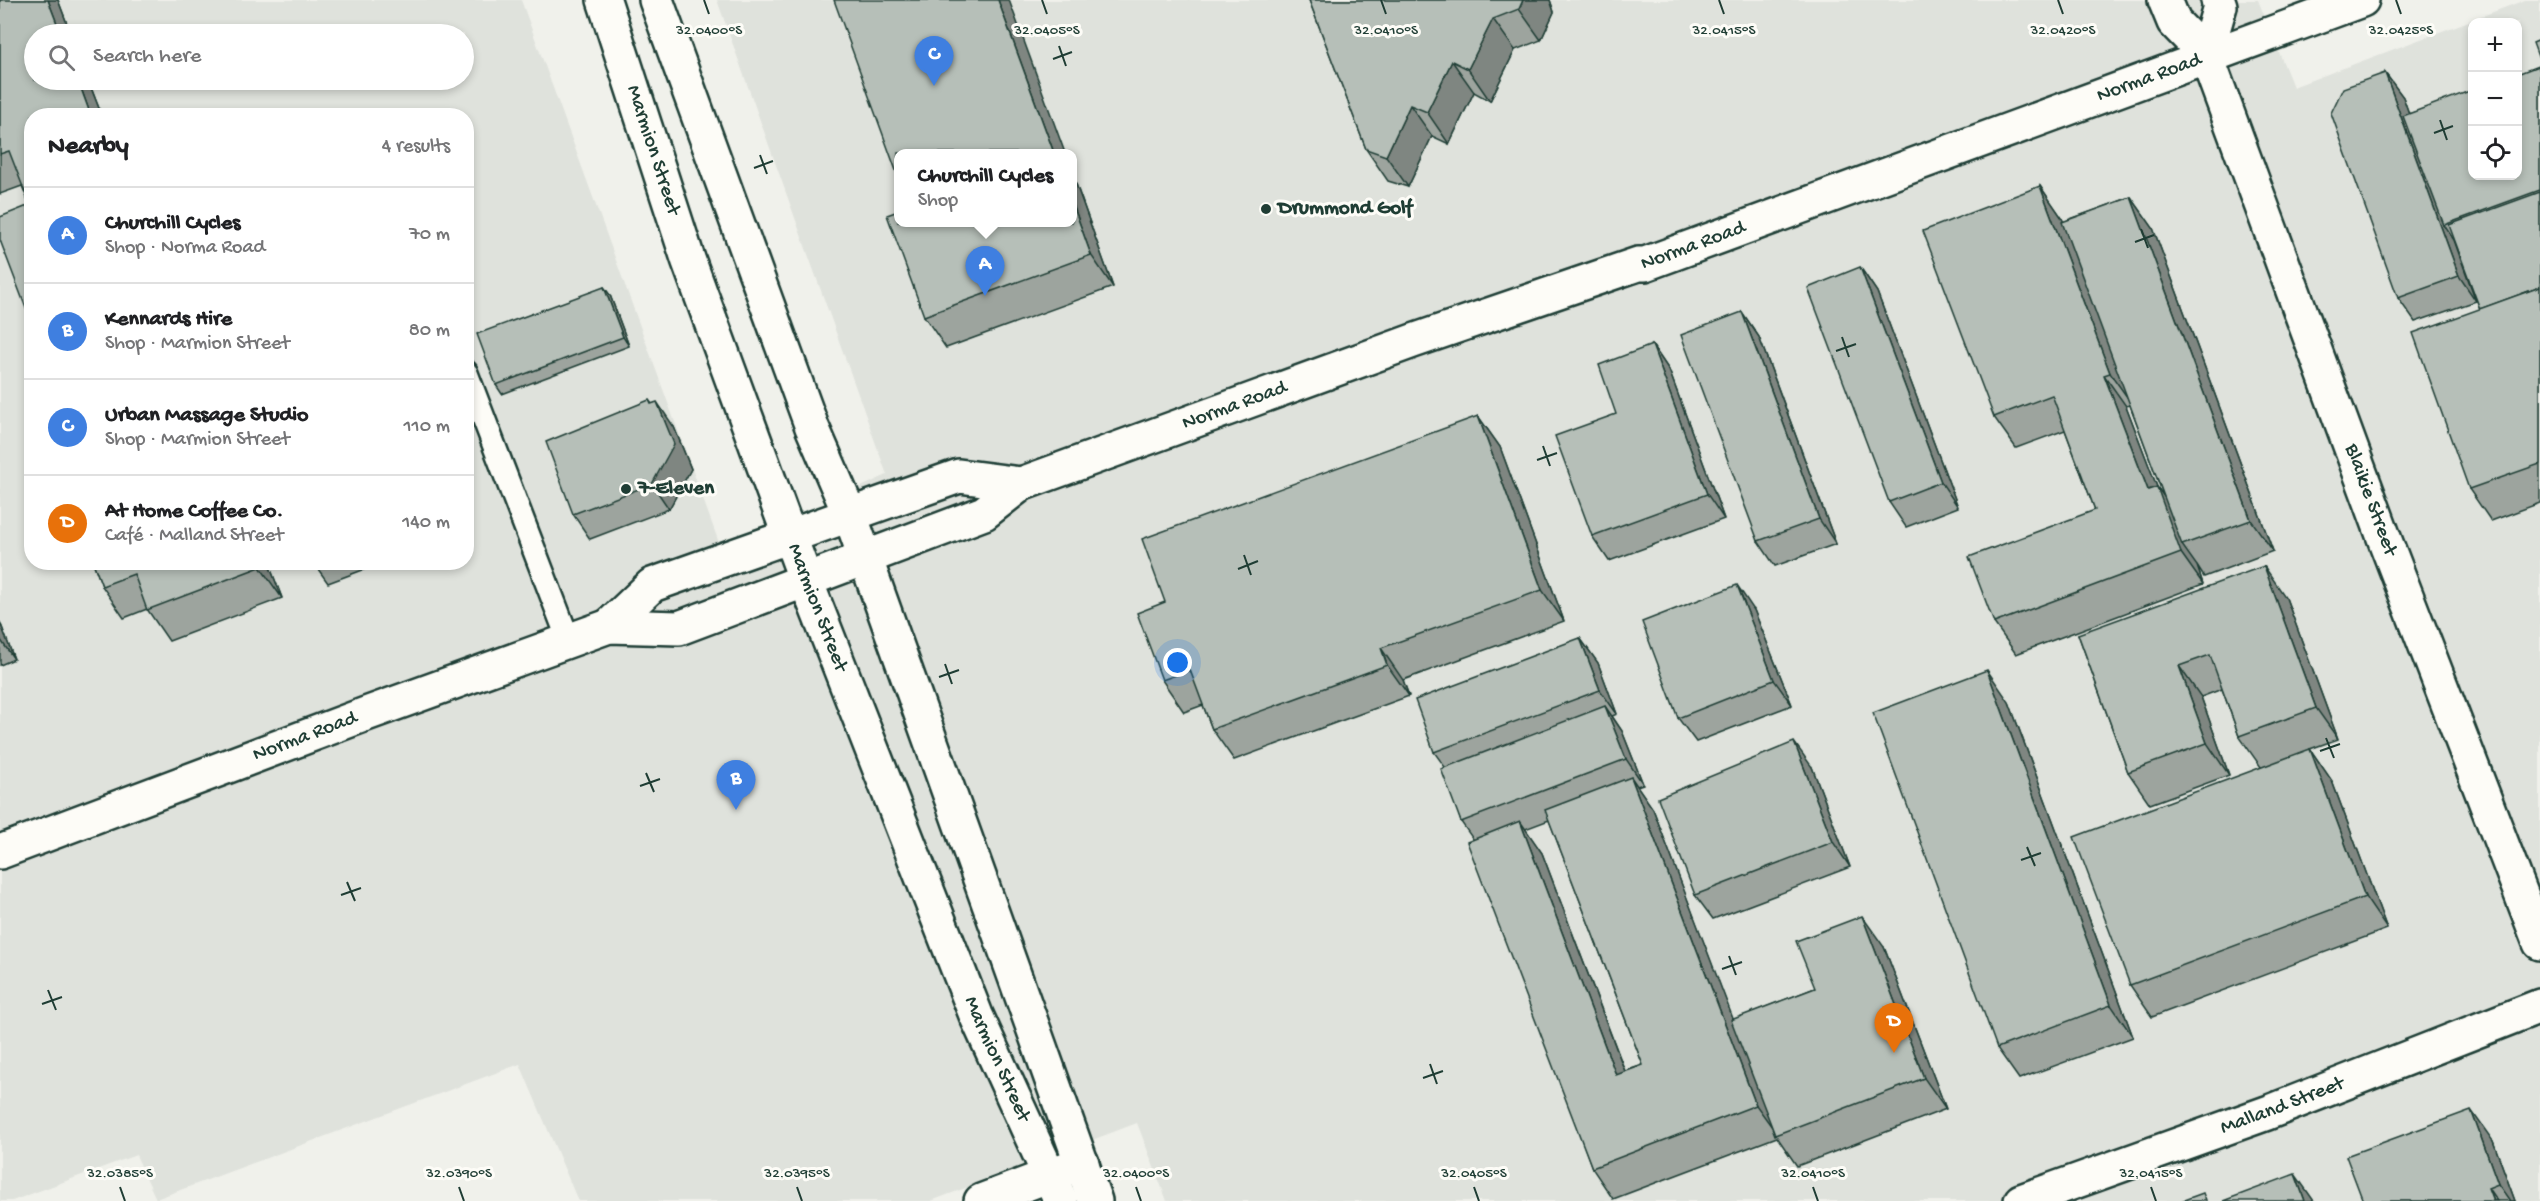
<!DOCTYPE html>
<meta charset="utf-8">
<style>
body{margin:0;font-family:"Gochi Hand",sans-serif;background:#f2f2f2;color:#202124}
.controls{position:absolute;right:18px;top:18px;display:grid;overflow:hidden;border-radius:12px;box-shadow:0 3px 9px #0003}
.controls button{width:54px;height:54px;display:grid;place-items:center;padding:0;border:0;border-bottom:2px solid #e0e0e0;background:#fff;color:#202124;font:30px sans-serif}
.you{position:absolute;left:1178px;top:663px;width:21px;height:21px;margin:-15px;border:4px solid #fff;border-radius:50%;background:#1a73e8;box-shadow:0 0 0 9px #1a73e833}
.badge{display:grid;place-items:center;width:39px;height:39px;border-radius:50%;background:#2563eb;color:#fff;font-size:20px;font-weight:700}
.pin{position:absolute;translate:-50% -50px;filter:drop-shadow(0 2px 3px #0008)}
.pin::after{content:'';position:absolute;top:32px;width:21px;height:18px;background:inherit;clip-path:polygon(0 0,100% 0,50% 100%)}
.popup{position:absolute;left:894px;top:149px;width:183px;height:78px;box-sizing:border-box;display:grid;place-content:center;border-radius:12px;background:#fff;filter:drop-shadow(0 2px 4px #0005);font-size:20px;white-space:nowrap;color:#757577}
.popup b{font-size:22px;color:#202124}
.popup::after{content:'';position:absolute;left:50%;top:100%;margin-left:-12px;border:12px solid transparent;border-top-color:#fff}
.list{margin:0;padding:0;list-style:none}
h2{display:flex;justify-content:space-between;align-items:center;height:78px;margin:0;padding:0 24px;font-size:26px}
h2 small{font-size:20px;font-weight:400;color:#757577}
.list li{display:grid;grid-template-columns:39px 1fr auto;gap:18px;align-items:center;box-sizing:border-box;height:96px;padding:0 24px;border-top:2px solid #e0e0e0}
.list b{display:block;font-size:22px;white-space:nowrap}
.list p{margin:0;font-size:20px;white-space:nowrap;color:#757577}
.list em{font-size:20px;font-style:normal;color:#757577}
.icon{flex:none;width:33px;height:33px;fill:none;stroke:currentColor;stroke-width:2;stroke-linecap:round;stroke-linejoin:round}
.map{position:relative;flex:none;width:2540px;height:1201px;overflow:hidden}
.search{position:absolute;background:#fff;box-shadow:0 3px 9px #0003;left:24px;top:24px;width:450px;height:66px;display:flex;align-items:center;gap:15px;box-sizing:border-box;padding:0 21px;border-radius:33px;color:#757577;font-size:22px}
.panel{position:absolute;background:#fff;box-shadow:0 3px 9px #0003;left:24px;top:108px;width:450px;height:462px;border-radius:24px}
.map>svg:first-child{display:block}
.built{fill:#dfe2dc;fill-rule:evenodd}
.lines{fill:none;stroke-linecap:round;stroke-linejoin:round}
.service-casing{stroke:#1f3d34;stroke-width:27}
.minor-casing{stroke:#1f3d34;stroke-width:38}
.tertiary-casing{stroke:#1f3d34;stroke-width:38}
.primary-casing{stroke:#1f3d34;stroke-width:38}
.service{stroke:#fdfcf7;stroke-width:22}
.minor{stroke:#fdfcf7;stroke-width:33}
.tertiary{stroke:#fdfcf7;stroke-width:33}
.primary{stroke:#fdfcf7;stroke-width:33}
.wall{fill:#9da49e;stroke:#1f3d34;stroke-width:1.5;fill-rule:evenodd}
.shaded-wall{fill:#7f8681;stroke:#1f3d34;stroke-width:1.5}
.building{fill:#b6bfb8;stroke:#1f3d34;stroke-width:1.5}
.ticks{fill:none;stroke:#1f3d34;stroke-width:2}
.poi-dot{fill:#1f3d34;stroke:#fdfcf7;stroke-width:2}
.labels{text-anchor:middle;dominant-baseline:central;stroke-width:6;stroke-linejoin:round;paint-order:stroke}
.street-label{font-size:21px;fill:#1f3d34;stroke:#fdfcf7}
.poi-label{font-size:21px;font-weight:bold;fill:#1f3d34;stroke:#fdfcf7;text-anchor:start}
.ticks-label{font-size:15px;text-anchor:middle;fill:#1f3d34;stroke:#fdfcf7;stroke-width:6;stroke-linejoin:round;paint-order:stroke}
</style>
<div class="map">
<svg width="2540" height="1201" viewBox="0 0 2540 1201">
<rect width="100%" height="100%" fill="#f0f1eb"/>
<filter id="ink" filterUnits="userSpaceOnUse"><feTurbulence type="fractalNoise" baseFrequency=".0167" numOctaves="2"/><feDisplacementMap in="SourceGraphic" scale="12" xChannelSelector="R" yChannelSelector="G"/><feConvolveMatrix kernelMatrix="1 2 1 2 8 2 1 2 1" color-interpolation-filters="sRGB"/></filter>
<g filter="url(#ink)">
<path class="built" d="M0,0H521L722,551L887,475L717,0H2258L2293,87L2525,0H2540V1201H1167L1137,1123L931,1201H578L520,1064L156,1199L136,1155L12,1201H0ZM2472,22H2518V176H2472ZM34,34H464V80H34ZM32,116H466V562H32ZM898,154H1072V222H898Z"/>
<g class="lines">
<g class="service-casing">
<polyline id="service" points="466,372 569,641"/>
</g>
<g class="minor-casing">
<g id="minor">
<path id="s1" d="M2165,0L2174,22L2206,55L2386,543L2540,943"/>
<polyline points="2206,55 2220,6 2218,0"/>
<polyline points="981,1201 1082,1163"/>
<path id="s2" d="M2021,1201L2267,1113L2540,1006"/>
</g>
</g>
<g class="tertiary-casing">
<g id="tertiary">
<polyline points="609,626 652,585 959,476 1021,484"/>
<path id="s3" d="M0,852L366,714L609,626L679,628L984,513L1021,484L1413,341L1638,264H1645L2362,0"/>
</g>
</g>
<g class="primary-casing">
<g id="primary">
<path id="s4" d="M604,0L688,259L806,581L976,1015L1061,1201"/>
<polyline points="656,0 812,427 850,515 1095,1201"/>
</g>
</g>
<use href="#service" class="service"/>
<use href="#minor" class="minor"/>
<use href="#tertiary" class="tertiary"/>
<use href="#primary" class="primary"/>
</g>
<g class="wall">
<polygon points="0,0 58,0 71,34 34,80 88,80 102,116 30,205 22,186 0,194"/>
<polygon points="1309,0 1550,0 1554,12 1541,40 1515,50 1490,101 1474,92 1449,144 1432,136 1408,187 1388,181 1366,149"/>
<polygon points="2540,69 2540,503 2491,521 2469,489 2480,309 2456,243 2454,240 2476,301 2415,322 2398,298 2385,73 2403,97 2409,114"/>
<polygon points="1072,173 1113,287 946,348 924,316 1072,222"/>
<path d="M2040,186L2062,218L2063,222L2131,197L2153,228L2273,551L2204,577L2197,566L2203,584L2016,654L1994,623L2095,510L2065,430L2016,448L1994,417ZM2130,405L2164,497L2157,487L2126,406Z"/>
<polygon points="1860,267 1877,292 1958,507 1906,527 1889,502"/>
<polygon points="604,287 610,295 629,346 502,394 496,385"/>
<polygon points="1742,312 1759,337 1836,544 1775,566 1758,541"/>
<polygon points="1652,345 1669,370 1724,519 1609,561 1592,536 1616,414"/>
<polygon points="652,404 674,427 691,469 669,509 590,539 573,514"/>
<polygon points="1478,416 1500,447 1564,621 1403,680 1409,696 1234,760 1212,729 1203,705 1184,712 1162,680 1165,602"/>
<polygon points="93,562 268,562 282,598 169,641 147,609 124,618 102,586"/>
<polygon points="313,562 384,562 328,583"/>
<polygon points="2286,598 2338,739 2310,749 2332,781 2387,929 2152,1017 2130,985 2261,767 2239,736 2222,689 2201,697 2229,775 2150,804 2128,772 2078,634"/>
<polygon points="1754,610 1792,705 1696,742 1678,718"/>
<polygon points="0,622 14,659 0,665"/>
<path d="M1580,638L1598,663L1617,714L1612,716L1622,731L1643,784L1637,786L1653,809L1733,1020L1815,988L1884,947L1946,1109L1797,1166L1777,1137L1613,1199L1592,1168L1473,839L1461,822L1445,767L1434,752ZM1549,820L1643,1065L1625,1071L1542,853L1525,829Z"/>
<polygon points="2009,702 2133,1037 2019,1079 1997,1048"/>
<polygon points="1812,767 1850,867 1713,919 1695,895"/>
<polygon points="2493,1141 2515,1201 2363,1201"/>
</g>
<g class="shaded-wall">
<polygon points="48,0 58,0 71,34 61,34"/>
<polygon points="998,0 1009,0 1065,153 1054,153"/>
<polygon points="1523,0 1550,0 1554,12 1541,40 1519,9"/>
<polygon points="1493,19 1515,50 1490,101 1468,69"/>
<polygon points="1452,61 1474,92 1449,144 1427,112"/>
<polygon points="2385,73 2403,97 2448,223 2444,225 2454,240 2476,301 2459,276"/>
<polygon points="78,80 88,80 102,116 91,116"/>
<polygon points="1410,105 1432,136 1408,187 1386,156"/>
<polygon points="1072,173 1113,287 1091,255 1072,202"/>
<polygon points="2040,186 2062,218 2132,404 2110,373"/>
<polygon points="2131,197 2153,228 2273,551 2251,520"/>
<polygon points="1860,267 1877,292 1958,507 1941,482"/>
<polygon points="604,287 610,295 629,346 623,337"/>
<polygon points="1742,312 1759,337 1836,544 1819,519"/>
<polygon points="1652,345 1669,370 1724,519 1707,494"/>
<polygon points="2104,375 2126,406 2157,487 2179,518 2182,545 2197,566 2203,584 2181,553 2148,490"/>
<polygon points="649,400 665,422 657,402 674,427 691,469 669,509 652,484 651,404"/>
<polygon points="1478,416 1500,447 1564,621 1542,590"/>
<polygon points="258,562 268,562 282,598 260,567"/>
<polygon points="2264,566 2286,598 2338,739 2316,708"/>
<polygon points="1737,585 1754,610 1792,705 1774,680"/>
<polygon points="0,622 14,659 0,639"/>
<polygon points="1580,638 1598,663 1617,714 1600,690"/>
<polygon points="1381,648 1403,680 1409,696 1387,665"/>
<polygon points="2179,666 2201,697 2229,775 2207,743"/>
<polygon points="1987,670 2009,702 2133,1037 2111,1005"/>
<polygon points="1605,706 1622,731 1643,784 1626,759"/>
<polygon points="1794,742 1812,767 1850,867 1833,842"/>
<polygon points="2310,749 2332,781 2387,929 2365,897"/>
<polygon points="1631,777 1653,809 1777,1134 1756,1105"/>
<polygon points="1520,821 1542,853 1638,1106 1616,1075"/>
<polygon points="1862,916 1884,947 1946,1109 1924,1078"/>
<polygon points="2471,1110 2493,1141 2515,1201 2510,1201 2498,1184"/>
<polygon points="2295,1174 2314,1201 2305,1201"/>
<polygon points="2488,1188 2497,1201 2493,1201"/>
</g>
<g class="building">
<polygon points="0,0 48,0 61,34 34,34 34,80 78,80 91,116 32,116 32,324 0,240 0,217 30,205 9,151 0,154"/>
<polygon points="834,0 998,0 1054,153 898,153 898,176"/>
<polygon points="1309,0 1523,0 1519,9 1493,19 1468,69 1452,61 1427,112 1410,105 1386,156 1366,149"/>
<polygon points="2540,40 2540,62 2533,43"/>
<polygon points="2538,66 2540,71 2540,190 2444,225 2403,116 2472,90 2472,176 2517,176 2517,74"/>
<polygon points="2385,73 2459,276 2398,298 2331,113 2343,88"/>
<polygon points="2040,186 2110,373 2104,375 2148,490 2157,487 2181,553 1994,623 1969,557 2095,510 2052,395 1994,417 1923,231"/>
<polygon points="2540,192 2540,287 2480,309 2449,225"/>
<polygon points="2131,197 2251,520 2182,545 2062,222"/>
<polygon points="1072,202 1091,255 924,316 887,215 898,211 898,222 1072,222"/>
<polygon points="1860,267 1941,482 1889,502 1808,288"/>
<polygon points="604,287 623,337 496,385 477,334"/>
<polygon points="2540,287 2540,464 2469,489 2413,333"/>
<polygon points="1742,312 1819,519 1758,541 1681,335"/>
<polygon points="1652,345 1707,494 1592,536 1555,436 1616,414 1599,365"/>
<polygon points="649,400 651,404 657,402 674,444 652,484 573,514 546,442"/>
<polygon points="1478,416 1542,590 1381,648 1387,665 1212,729 1190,670 1162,680 1137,613 1165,602 1142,539"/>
<polygon points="93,562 258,562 260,567 147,610 134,574 102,586"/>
<polygon points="2264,566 2316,708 2239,736 2210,655 2179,666 2207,743 2128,772 2078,634"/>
<polygon points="1737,585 1774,680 1678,718 1642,622"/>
<polygon points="1580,638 1600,690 1434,752 1415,700"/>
<polygon points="1987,670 2111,1005 1997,1048 1873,713"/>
<polygon points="1605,706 1626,759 1461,822 1441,769"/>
<polygon points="1794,742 1833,842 1695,895 1658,798"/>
<polygon points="2310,749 2365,897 2130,985 2074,837"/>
<polygon points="1631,777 1756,1105 1592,1168 1467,842 1520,821 1616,1075 1643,1065 1545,810"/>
<polygon points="1862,916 1924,1078 1775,1135 1731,1020 1815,988 1796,941"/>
<polygon points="2471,1110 2498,1184 2488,1188 2493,1201 2363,1201 2346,1156"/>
<polygon points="2295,1174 2305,1201 2223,1201"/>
<polygon points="2203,1193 2206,1201 2181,1201"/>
</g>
</g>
<path class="ticks" d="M704,0L709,14M1042,0L1047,14M1381,0L1386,14M1719,0L1724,14M2058,0L2063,14M2396,0L2401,14M1059,46L1066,66M1053,59L1072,52M2440,120L2447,140M2434,133L2453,126M760,155L767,174M754,168L773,161M2141,229L2148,248M2135,242L2154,235M1842,337L1849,357M1836,351L1856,344M1543,446L1550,466M1537,460L1557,453M1244,555L1251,575M1238,569L1258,561M945,664L952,684M939,677L959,670M2326,738L2334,758M2320,751L2340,744M646,773L654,792M640,786L660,779M2027,847L2035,866M2021,860L2041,853M347,882L355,901M341,895L361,888M1729,956L1736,975M1722,969L1742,962M48,990L56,1010M42,1004L62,997M1430,1064L1437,1084M1423,1078L1443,1071M120,1187L125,1201M459,1187L464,1201M797,1187L802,1201M1136,1187L1141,1201M1474,1187L1479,1201M1813,1187L1818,1201M2151,1187L2156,1201"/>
<g class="poi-dot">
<circle cx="1266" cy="209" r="6"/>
<circle cx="626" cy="489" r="6"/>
</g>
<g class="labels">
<g class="street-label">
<text stroke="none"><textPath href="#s3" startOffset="2292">Norma Road</textPath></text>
<text stroke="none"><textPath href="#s4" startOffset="158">Marmion Street</textPath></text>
<text stroke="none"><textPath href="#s3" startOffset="1806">Norma Road</textPath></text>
<text stroke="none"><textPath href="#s3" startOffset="1320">Norma Road</textPath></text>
<text stroke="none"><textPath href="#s1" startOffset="544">Blaikie Street</textPath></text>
<text stroke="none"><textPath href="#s4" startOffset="644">Marmion Street</textPath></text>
<text stroke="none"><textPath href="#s3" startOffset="326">Norma Road</textPath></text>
<text stroke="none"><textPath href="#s4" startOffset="1130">Marmion Street</textPath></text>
<text stroke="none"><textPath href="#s2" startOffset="278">Malland Street</textPath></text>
</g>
<g class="poi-label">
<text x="1278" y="209">Drummond Golf</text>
<text x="638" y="489">7-Eleven</text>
</g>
</g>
<g class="ticks-label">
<text x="2401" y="34">32.0425°S</text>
<text x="709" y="34">32.0400°S</text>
<text x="1047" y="34">32.0405°S</text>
<text x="1386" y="34">32.0410°S</text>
<text x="1724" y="34">32.0415°S</text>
<text x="2063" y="34">32.0420°S</text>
<text x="120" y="1177">32.0385°S</text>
<text x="459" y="1177">32.0390°S</text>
<text x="797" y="1177">32.0395°S</text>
<text x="1136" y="1177">32.0400°S</text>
<text x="1474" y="1177">32.0405°S</text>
<text x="1813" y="1177">32.0410°S</text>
<text x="2151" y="1177">32.0415°S</text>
</g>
</svg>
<div class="controls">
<button>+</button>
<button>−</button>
<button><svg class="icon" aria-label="locate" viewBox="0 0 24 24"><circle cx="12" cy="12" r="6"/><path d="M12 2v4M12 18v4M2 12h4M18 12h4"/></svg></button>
</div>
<div class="you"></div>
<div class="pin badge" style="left:985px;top:296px;background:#3f7fe0">A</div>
<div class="popup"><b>Churchill Cycles</b>Shop</div>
<div class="pin badge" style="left:736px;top:810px;background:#3f7fe0">B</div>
<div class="pin badge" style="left:934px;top:86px;background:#3f7fe0">C</div>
<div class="pin badge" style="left:1894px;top:1053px;background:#e8710a">D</div>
<div class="search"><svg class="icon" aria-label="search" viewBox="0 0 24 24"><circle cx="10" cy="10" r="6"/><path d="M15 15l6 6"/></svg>Search here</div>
<section class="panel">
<h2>Nearby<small>4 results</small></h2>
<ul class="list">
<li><span class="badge" style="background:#3f7fe0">A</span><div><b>Churchill Cycles</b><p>Shop · Norma Road</p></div><em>70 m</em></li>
<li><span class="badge" style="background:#3f7fe0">B</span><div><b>Kennards Hire</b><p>Shop · Marmion Street</p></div><em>80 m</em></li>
<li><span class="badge" style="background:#3f7fe0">C</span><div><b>Urban Massage Studio</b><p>Shop · Marmion Street</p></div><em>110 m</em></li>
<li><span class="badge" style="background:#e8710a">D</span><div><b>At Home Coffee Co.</b><p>Café · Malland Street</p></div><em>140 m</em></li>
</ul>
</section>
</div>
